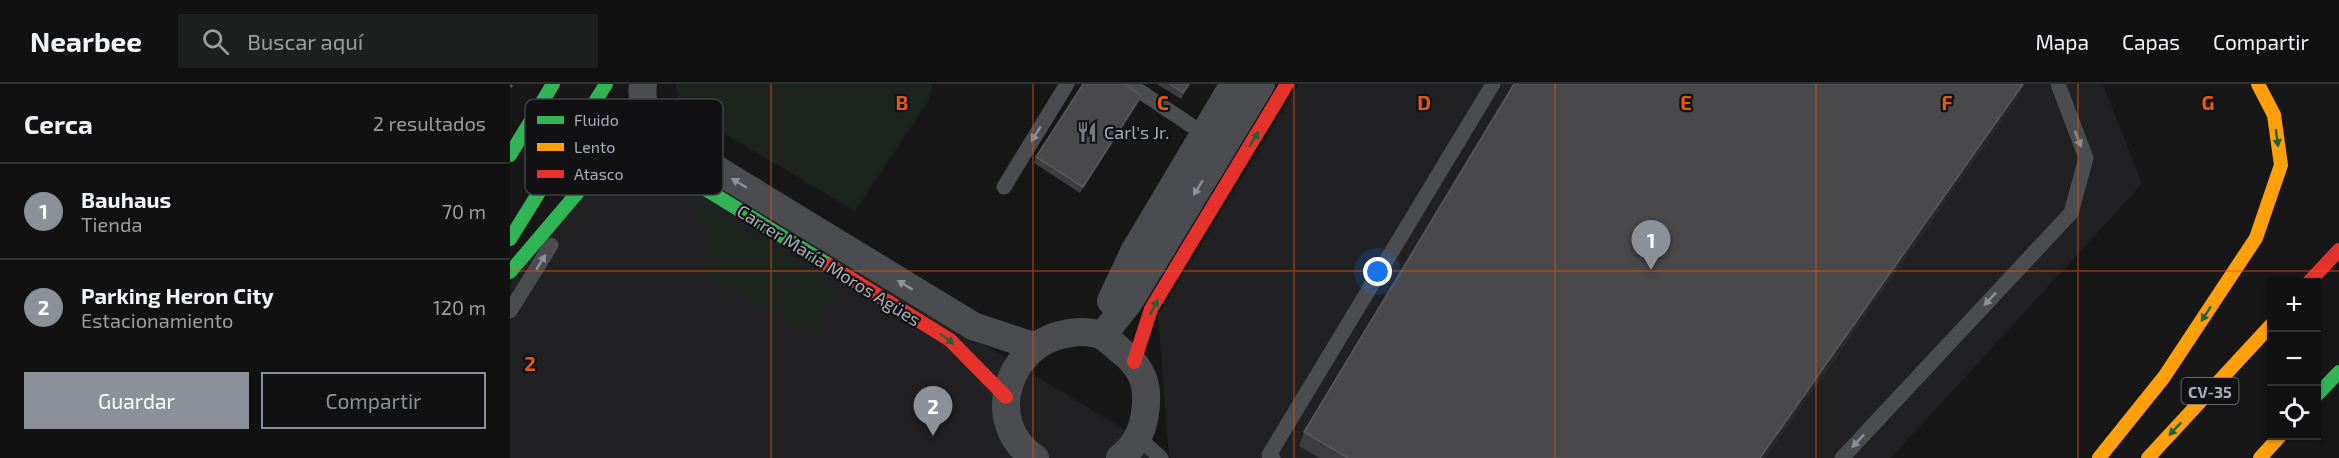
<!DOCTYPE html>
<html lang="es">
<meta charset="utf-8">
<style>
body{margin:0;font-family:"Exo 2",sans-serif;background:#1e1f1f;color:#f1f3f6}
.controls{position:absolute;right:18px;bottom:18px;display:grid;overflow:hidden;border-radius:0px;box-shadow:0 2px 4px #0004}
.controls button{width:54px;height:54px;display:grid;place-items:center;padding:0;border:0;border-bottom:2px solid #303131;background:#111;color:#f1f3f6;font:30px sans-serif}
.you{position:absolute;left:868px;top:188px;width:21px;height:21px;margin:-15px;border:4px solid #fff;border-radius:50%;background:#1a73e8;box-shadow:0 0 0 9px #1a73e833}
.badge{display:grid;place-items:center;width:39px;height:39px;border-radius:50%;background:#8c9099;color:#fff;font-size:20px;font-weight:700}
.pin{position:absolute;translate:-50% -50px;filter:drop-shadow(0 2px 3px #0008)}
.pin::after{content:'';position:absolute;top:32px;width:21px;height:18px;background:inherit;clip-path:polygon(0 0,100% 0,50% 100%)}
.list{margin:0;padding:0;list-style:none}
h2{display:flex;justify-content:space-between;align-items:center;height:78px;margin:0;padding:0 24px;font-size:26px}
h2 small{font-size:20px;font-weight:400;color:#9c9d9f}
.list li{display:grid;grid-template-columns:39px 1fr auto;gap:18px;align-items:center;box-sizing:border-box;height:96px;padding:0 24px;border-top:2px solid #303131}
.list b{display:block;font-size:22px;white-space:nowrap}
.list p{margin:0;font-size:20px;white-space:nowrap;color:#9c9d9f}
.list em{font-size:20px;font-style:normal;color:#9c9d9f}
.actions{display:flex;gap:12px;padding:18px 24px}
.actions a{flex:1;padding:14px 0;border:2px solid #8c9099;border-radius:0px;text-align:center;font-size:21px;color:#8c9099}
.actions .main{background:#8c9099;color:#fff}
.icon{flex:none;width:33px;height:33px;fill:none;stroke:currentColor;stroke-width:2;stroke-linecap:round;stroke-linejoin:round}
.map{position:relative;flex:none;width:1829px;height:374px;overflow:hidden}
header{display:flex;align-items:center;gap:36px;box-sizing:border-box;height:84px;padding:0 30px;background:#111;border-bottom:2px solid #303131}
header strong{font-size:28px}
nav{display:flex;gap:33px;margin-inline-start:auto;font-size:21px}
.search{width:420px;height:54px;background:#1e1f1f;display:flex;align-items:center;gap:15px;box-sizing:border-box;padding:0 21px;border-radius:0px;color:#9c9d9f;font-size:22px}
main{display:flex}
aside{flex:1;background:#111}
.map>svg:first-child{display:block}
.built{fill:#212123}
.green{fill:#1d241e}
.lines{fill:none;stroke-linecap:round;stroke-linejoin:round}
.path{stroke:#4d4e52;stroke-width:4;stroke-dasharray:3 4.5;stroke-linecap:butt}
.lane{stroke:#4b4c50;stroke-width:15}
.street{stroke:#4b4c50;stroke-width:28}
.fast{stroke:#30b455;stroke-width:14}
.slow{stroke:#ff9f0a;stroke-width:14}
.jam{stroke:#e5322d;stroke-width:14}
.wall{fill:#3d3d3f}
.shaded-wall{fill:#29292a}
.building{fill:#49494c;stroke:#58595d;stroke-width:1.5}
.oneway{fill:#8c9099}
.oneway2{fill:#206234}
.grid{fill:none;stroke:#e8590c;stroke-width:1.5;stroke-opacity:0.55}
.labels{text-anchor:middle;dominant-baseline:central;stroke-width:4.5;stroke-linejoin:round;paint-order:stroke}
.shield{fill:#111113;stroke:#7b7e86;stroke-width:1.5}
.shield-label{font-size:16px;font-weight:bold;fill:#a8adb8}
.poi-label{font-size:18px;fill:#a8adb8;stroke:#111113;text-anchor:start}
.street-label{font-size:18px;fill:#a8adb8;stroke:#111113}
.key{fill:#111113;stroke:#3e4045;stroke-width:1.5}
.key-label{font-size:16px;fill:#a8adb8}
.grid-label{font-size:20px;text-anchor:middle;font-weight:bold;fill:#e8590c;stroke:#111113;stroke-width:4.5;stroke-linejoin:round;paint-order:stroke}
</style>
<header>
<strong>Nearbee</strong>
<div class="search"><svg class="icon" aria-label="search" viewBox="0 0 24 24"><circle cx="10" cy="10" r="6"/><path d="M15 15l6 6"/></svg>Buscar aquí</div>
<nav><a>Mapa</a><a>Capas</a><a>Compartir</a></nav>
</header>
<main>
<aside>
<h2>Cerca<small>2 resultados</small></h2>
<ul class="list">
<li><span class="badge">1</span><div><b>Bauhaus</b><p>Tienda</p></div><em>70 m</em></li>
<li><span class="badge">2</span><div><b>Parking Heron City</b><p>Estacionamiento</p></div><em>120 m</em></li>
</ul>
<div class="actions"><a class="main">Guardar</a><a>Compartir</a></div>
</aside>
<div class="map">
<svg width="1829" height="374" viewBox="0 0 1829 374">
<rect width="100%" height="100%" fill="#171717"/>
<polygon class="built" points="789,0 1593,0 1632,100 1381,374 0,374 0,201 105,35 659,373 648,232"/>
<g class="green">
<polygon points="165,0 423,0 419,16 345,127 171,24"/>
<polygon points="181,112 329,206 302,253 194,190 198,147"/>
</g>
<g class="lines">
<polyline class="path" points="0,3 2,0"/>
<g class="lane">
<polyline points="619,0 694,50"/>
<polyline points="494,103 557,0"/>
<polyline points="0,227 41,161"/>
<polyline points="628,353 651,374"/>
<polyline points="763,374 759,371 983,0"/>
<polyline points="1332,374 1561,129 1576,74 1548,0"/>
</g>
<g class="street">
<path d="M133,0C129,26 145,43 163,59L463,242L523,262"/>
<polyline points="601,217 624,168 724,0"/>
<polyline points="592,252 619,218 751,0"/>
<path d="M525,374C471,339 498,256 561,249C571,247 584,248 593,252C599,256 605,262 611,267C624,277 635,291 636,309C637,334 631,358 610,374"/>
</g>
<g class="fast">
<polyline points="0,71 43,0"/>
<polyline points="0,155 96,0"/>
<polyline points="0,188 86,87 113,68 148,76 319,181"/>
<polyline points="1806,312 1829,288"/>
</g>
<g class="slow">
<polyline points="1589,374 1654,293 1746,154 1771,81 1764,31 1748,0"/>
<polyline points="1638,374 1762,240"/>
<polyline points="1750,374 1770,352"/>
</g>
<g class="jam">
<polyline points="319,181 440,256 496,313"/>
<polyline points="1799,198 1829,166"/>
<polyline points="624,278 641,225 777,0"/>
</g>
</g>
<g class="wall">
<polygon points="647,0 680,0 671,15"/>
<polygon points="1004,0 1514,0 1510,11 1255,374 809,374 789,362 794,348"/>
<polygon points="629,18 570,109 524,79 526,73"/>
</g>
<g class="shaded-wall">
<polygon points="679,0 680,0 671,15 673,9"/>
<polygon points="1513,0 1514,0 1510,11 1255,374 1250,374"/>
<polygon points="631,12 629,18 570,109 573,103"/>
</g>
<g class="building">
<polygon points="573,0 615,0 631,12 573,103 526,73"/>
<polygon points="660,0 679,0 673,9"/>
<polygon points="1004,0 1513,0 1250,374 838,374 794,348"/>
</g>
<defs><path id="oneway-solid" d="M-6-.8H1V-3.2L6.5 0L1 3.2V.8H-6Z" transform="scale(1.5)"/></defs>
<g class="oneway">
<use href="#oneway-solid" transform="translate(526 50) rotate(122)"/>
<use href="#oneway-solid" transform="translate(1568 55) rotate(69)"/>
<use href="#oneway-solid" transform="translate(229 99) rotate(-149)"/>
<use href="#oneway-solid" transform="translate(688 104) rotate(121)"/>
<use href="#oneway-solid" transform="translate(31 178) rotate(-58)"/>
<use href="#oneway-solid" transform="translate(395 201) rotate(-149)"/>
<use href="#oneway-solid" transform="translate(1480 215) rotate(133)"/>
<use href="#oneway-solid" transform="translate(1348 357) rotate(133)"/>
</g>
<g class="oneway2">
<use href="#oneway-solid" transform="translate(1767 54) rotate(82)"/>
<use href="#oneway-solid" transform="translate(744 55) rotate(-59)"/>
<use href="#oneway-solid" transform="translate(644 223) rotate(-63)"/>
<use href="#oneway-solid" transform="translate(1696 230) rotate(123)"/>
<use href="#oneway-solid" transform="translate(437 255) rotate(37)"/>
<use href="#oneway-solid" transform="translate(1665 345) rotate(133)"/>
</g>
<path class="grid" d="M261,0V374M523,0V374M784,0V374M1045,0V374M1306,0V374M1568,0V374M0,187H1829"/>
<defs>
<g id="restaurant-bare" transform="scale(1.62)"><path d="M-5-6h1v4h1v-4h1v4h1v-4h1v5L-1.5 .5V6h-2V.5L-5-1ZM5-6V6H3V1.5H1.5Q1.5-4 5-6Z" fill="#757880" stroke="#111113" stroke-width="2.5" paint-order="stroke"/></g>
</defs>
<g fill-rule="evenodd">
<use href="#restaurant-bare" x="577" y="48"/>
</g>
<g class="labels">
<rect class="shield" x="1671.5" y="294" width="57" height="26" rx="4.5"/>
<g class="shield-label">
<text x="1700" y="307">CV-35</text>
</g>
<g class="poi-label">
<text x="594" y="48">Carl's Jr.</text>
</g>
<g class="street-label">
<text transform="translate(319 181) rotate(32)">Carrer María Moros Agües</text>
</g>
</g>
<rect x="15" y="15" width="198" height="96" rx="9" class="key"/>
<rect x="27" y="32" width="27" height="8" fill="#30b455"/>
<rect x="27" y="59" width="27" height="8" fill="#ff9f0a"/>
<rect x="27" y="86" width="27" height="8" fill="#e5322d"/>
<g class="key-label">
<text x="64" y="42">Fluido</text>
<text x="64" y="69">Lento</text>
<text x="64" y="96">Atasco</text>
</g>
<g class="grid-label">
<text x="392" y="26">B</text>
<text x="653" y="26">C</text>
<text x="914" y="26">D</text>
<text x="1176" y="26">E</text>
<text x="1437" y="26">F</text>
<text x="1698" y="26">G</text>
<text x="20" y="287">2</text>
</g>
</svg>
<div class="controls">
<button>+</button>
<button>−</button>
<button><svg class="icon" aria-label="locate" viewBox="0 0 24 24"><circle cx="12" cy="12" r="6"/><path d="M12 2v4M12 18v4M2 12h4M18 12h4"/></svg></button>
</div>
<div class="you"></div>
<div class="pin badge" style="left:1141px;top:186px">1</div>
<div class="pin badge" style="left:423px;top:352px">2</div>
</div>
</main>
